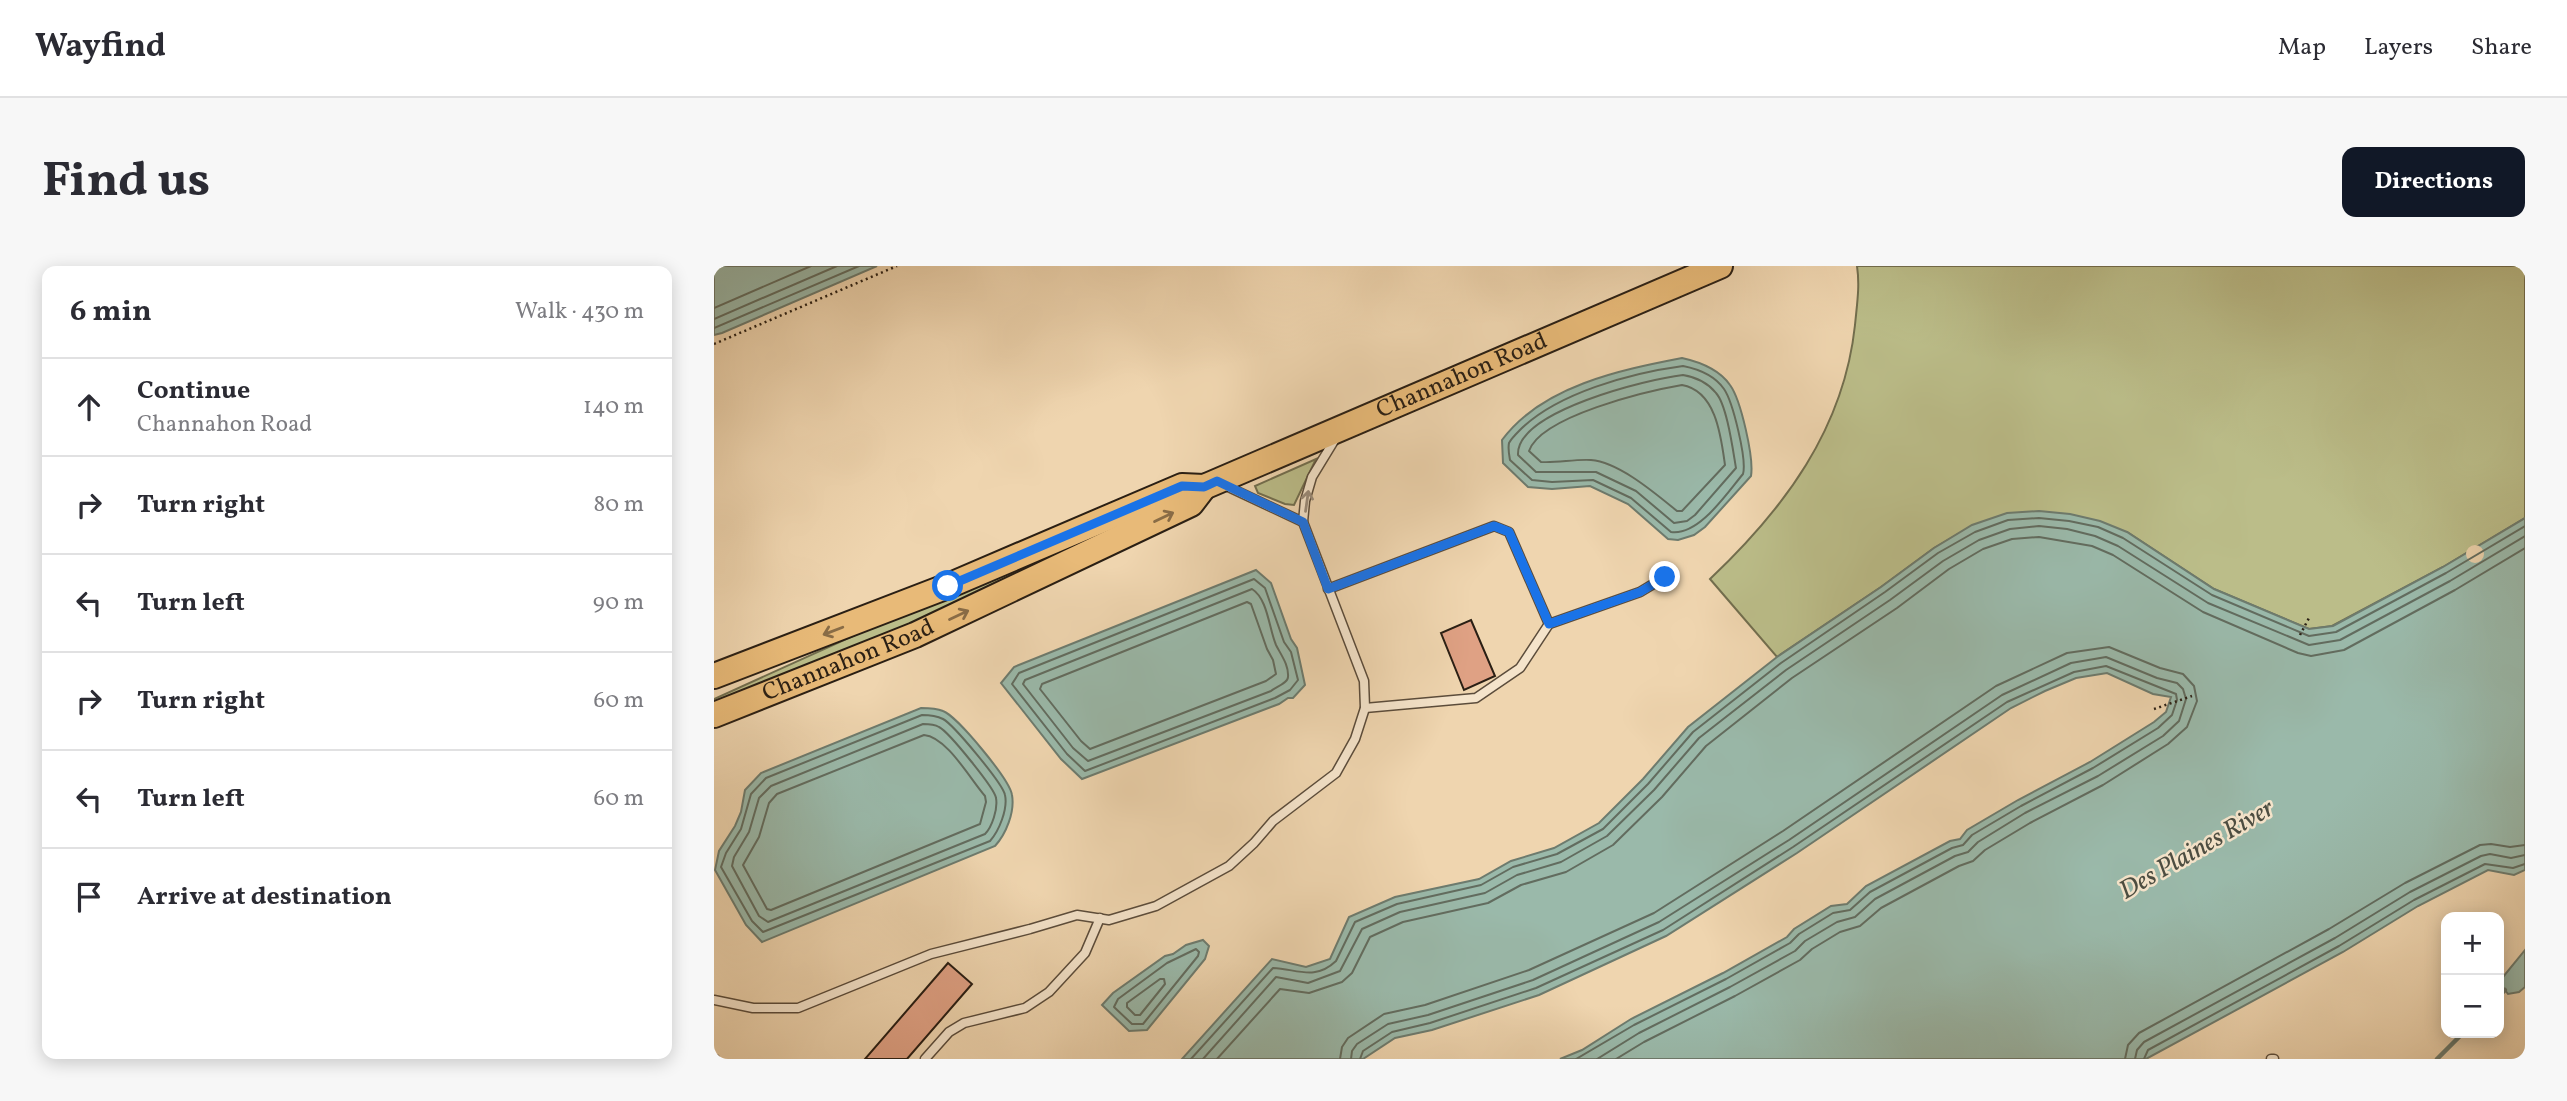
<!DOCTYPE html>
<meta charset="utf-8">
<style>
body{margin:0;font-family:Vollkorn,serif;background:#f7f7f7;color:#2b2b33}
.controls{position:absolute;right:21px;bottom:21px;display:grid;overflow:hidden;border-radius:14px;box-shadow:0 4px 18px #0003}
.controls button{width:63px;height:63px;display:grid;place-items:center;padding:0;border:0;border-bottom:2px solid #e1e1e2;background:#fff;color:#2b2b33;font:35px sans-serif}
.stop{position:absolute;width:21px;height:21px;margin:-16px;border:5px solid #1a73e8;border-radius:50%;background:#fff}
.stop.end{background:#1a73e8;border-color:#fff;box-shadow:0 2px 7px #0008}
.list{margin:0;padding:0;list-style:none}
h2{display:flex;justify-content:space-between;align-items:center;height:91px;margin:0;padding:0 28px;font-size:30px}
h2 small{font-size:23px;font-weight:400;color:#7c7c81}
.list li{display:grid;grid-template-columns:46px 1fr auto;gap:21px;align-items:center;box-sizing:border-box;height:98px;padding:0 28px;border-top:2px solid #e1e1e2}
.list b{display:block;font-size:26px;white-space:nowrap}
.list p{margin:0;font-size:23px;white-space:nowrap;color:#7c7c81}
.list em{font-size:23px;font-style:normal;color:#7c7c81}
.icon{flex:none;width:38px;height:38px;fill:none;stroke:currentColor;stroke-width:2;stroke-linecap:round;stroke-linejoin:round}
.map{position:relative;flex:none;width:1811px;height:793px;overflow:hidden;border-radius:14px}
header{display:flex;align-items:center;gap:42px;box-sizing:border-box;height:98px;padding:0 35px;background:#fff;border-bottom:2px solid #e1e1e2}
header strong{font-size:33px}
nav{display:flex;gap:38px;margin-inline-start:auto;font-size:24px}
.intro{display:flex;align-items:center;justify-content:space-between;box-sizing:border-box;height:168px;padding:0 42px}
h1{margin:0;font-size:49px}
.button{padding:18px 32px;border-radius:14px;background:#111827;color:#fff;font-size:24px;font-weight:700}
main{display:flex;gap:42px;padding:0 42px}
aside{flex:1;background:#fff;border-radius:14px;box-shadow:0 4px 18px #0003}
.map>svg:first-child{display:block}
.green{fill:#bbbd89;stroke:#726e4e;stroke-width:2}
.water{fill:#9ab9aa;stroke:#6d7b6e;stroke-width:2}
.pier{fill:#efd5af}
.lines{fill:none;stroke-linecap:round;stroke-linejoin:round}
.shore{stroke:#626c5f;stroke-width:2}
.stream{stroke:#6d7b6e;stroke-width:4.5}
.building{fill:#dfa184;stroke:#2a1f14;stroke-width:2}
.service-casing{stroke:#5b4c3b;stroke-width:11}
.primary-casing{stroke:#2a1f14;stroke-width:28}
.path{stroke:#2a1f14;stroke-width:2.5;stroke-dasharray:2 3.5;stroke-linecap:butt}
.service{stroke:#f5e4cb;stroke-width:8}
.primary{stroke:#e8ba78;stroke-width:24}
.oneway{stroke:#9a8b79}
.oneway2{stroke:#896c46}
.route{stroke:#1a73e8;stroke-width:9}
.labels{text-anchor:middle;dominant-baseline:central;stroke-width:5;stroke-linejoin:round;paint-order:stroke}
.street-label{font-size:24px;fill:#2a1f14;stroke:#f5e4cb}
.water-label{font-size:26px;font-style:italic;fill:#4c4d41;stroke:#f5e4cb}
</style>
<header>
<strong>Wayfind</strong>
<nav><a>Map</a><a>Layers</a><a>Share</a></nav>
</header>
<div class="intro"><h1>Find us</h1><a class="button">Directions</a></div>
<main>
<aside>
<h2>6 min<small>Walk · 430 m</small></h2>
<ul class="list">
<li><svg class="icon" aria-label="ahead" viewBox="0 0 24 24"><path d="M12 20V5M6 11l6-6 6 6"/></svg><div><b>Continue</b><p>Channahon Road</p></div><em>140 m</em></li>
<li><svg class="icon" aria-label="right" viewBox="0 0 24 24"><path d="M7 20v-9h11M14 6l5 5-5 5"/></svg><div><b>Turn right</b></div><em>80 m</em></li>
<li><svg class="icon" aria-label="left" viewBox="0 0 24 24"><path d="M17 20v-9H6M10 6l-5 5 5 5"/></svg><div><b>Turn left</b></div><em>90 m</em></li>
<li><svg class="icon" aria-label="right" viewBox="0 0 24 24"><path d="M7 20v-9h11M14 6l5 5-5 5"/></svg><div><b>Turn right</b></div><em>60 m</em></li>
<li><svg class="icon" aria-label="left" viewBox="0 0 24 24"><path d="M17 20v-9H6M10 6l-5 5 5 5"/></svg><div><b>Turn left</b></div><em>60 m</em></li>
<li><svg class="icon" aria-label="arrive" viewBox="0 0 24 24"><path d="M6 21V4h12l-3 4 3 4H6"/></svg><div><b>Arrive at destination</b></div></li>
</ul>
</aside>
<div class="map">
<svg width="1811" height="793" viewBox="0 0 1811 793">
<rect width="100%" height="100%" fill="#efd5af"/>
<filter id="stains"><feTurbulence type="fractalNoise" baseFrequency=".00286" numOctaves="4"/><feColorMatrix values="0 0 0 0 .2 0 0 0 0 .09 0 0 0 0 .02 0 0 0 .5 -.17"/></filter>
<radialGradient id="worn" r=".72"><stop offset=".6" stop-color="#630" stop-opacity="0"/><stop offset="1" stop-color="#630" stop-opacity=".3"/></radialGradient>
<g class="green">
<path d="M1143,0H1811V252L1729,301L1618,360L1595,363L1500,323L1413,266L1258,260L1220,282L1167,321L1063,391L996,313C1070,243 1130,163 1141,59C1143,38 1146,20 1143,0Z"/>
<polygon points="602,193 580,239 571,238 544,227 541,220"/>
<polygon points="349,282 352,289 279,324 0,439 0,433 192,346"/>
</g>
<g class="water">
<polygon points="0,0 163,0 8,67 0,69"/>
<path d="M968,92C986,96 1005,103 1016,119C1027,134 1040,192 1037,210L991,261L980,269L964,274L954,273L914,238L876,220L838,223L814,221L789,197L788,174C828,120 906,104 968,92Z"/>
<polygon points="1325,245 1356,248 1386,255 1413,266 1500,323 1595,363 1619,360 1729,301 1811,252 1811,604 1800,609 1774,604 1704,640 1629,686 1432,793 846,793 868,784 917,753 1009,707 1073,671 1080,663 1117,640 1133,638 1152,620 1236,575 1246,573 1253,564 1304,534 1376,496 1440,456 1452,446 1457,431 1439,428 1393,407 1362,412 1331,425 1297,442 1083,587 952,670 825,729 718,764 681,772 649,793 468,793 558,693 592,701 616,693 635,651 681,631 765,613 797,595 840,582 885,557 929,513 974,461 1063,391 1167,321 1220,282 1258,259 1293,247"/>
<polygon points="542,304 557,317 577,373 583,382 591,419 579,432 574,432 565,438 368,513 347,493 287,417 300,401"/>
<path d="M207,442C214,442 222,442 229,445C243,450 296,514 298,529C301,546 292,568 281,580L48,676L32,659L1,604L5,585L21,560L27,546L31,524L47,507Z"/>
<polygon points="489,674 495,680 491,693 433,764 415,765 388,739 399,727 451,690 459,688 472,679"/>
<polygon points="1811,684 1811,721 1805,726 1794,728 1788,720 1789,711"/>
</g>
<circle class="pier" cx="1761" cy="288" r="9"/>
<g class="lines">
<g class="shore">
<polyline points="0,42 97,0"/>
<polyline points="0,53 123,0"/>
<polyline points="0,62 145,0"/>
<path d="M969,100C984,103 1001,110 1010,123C1019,136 1033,194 1029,208C1013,227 985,270 957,266L917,232L879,214L838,216L818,214L796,194C795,189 794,182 795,177C797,173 802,168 805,165C842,127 917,107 969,100Z"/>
<path d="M969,109C981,111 994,117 1002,127C1013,139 1019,185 1022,202L981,249L973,255L960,257L922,225L882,206H822L804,189C802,145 934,113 969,109Z"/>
<path d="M968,119C1002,125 1007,170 1011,199L968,245H963C942,228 905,196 877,194C860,193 844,197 827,196L815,185C827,150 933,125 968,119Z"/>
<polygon points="540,313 551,322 570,376 577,386 584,414 576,424 561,432 371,505 353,488 298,418 305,407"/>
<path d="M538,323C554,333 555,363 562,379C567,389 575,399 574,411C574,417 562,421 557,425L374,495L359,482L309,418L311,414Z"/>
<polygon points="533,336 537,338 553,383 559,394 562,408 552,415 376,483 367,475 326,423 328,418"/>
<path d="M208,449C215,449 223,450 229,453C240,459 289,518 291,529C294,543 285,565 276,575L49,666L38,655L7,601L12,587L27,563L37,528L52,512Z"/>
<path d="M209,458C214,458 220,458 225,461C235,466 281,523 282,532C284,543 278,561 271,568L54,656L45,650L18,600L20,591L35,566L45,532L57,520Z"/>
<path d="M210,469C233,471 256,513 271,530L272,536L266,558L57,644L53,643L29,599L45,571L55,537L63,528Z"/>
<polygon points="482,683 485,686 484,690 429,758 418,758 400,741 404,733 453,697"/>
<polygon points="446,713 450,713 451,718 426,749 421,749 413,741 413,737"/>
<path d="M477,793L559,702C583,703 601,715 622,695L641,656L683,638L767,619L799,601L843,588L889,563L934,518L979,466L1067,397L1171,326L1224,287L1261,266L1294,254L1325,252L1355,255L1384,261L1409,272L1498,329L1595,370L1622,366L1732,307L1811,260"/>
<polyline points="489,793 562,711 594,717 626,705 648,663 686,646 771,627 803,609 847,596 893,570 940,524 985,472 1072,404 1176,334 1229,295 1265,274 1296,263 1325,260 1353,263 1381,270 1404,280 1494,337 1595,379 1626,374 1736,315 1811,270"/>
<polyline points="503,793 566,723 595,727 628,716 638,707 656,671 689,656 774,637 807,619 852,606 899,579 948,531 992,480 1078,412 1183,342 1235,303 1269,283 1298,273 1325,271 1378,280 1399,289 1489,346 1584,387 1597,390 1630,384 1741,324 1811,282"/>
<polyline points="626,793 628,781 634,772 670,748 711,739 815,704 940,647 1069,565 1282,420 1353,387 1395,381 1446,402 1469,408 1480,420 1483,435 1473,461 1454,478 1389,519 1316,557 1271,584 1259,595 1245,600 1167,642 1146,660 1126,666 1098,683 1086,694 1021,730 930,776 902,793"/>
<polyline points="637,793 638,785 643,778 674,758 714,749 819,714 945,656 1075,574 1288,429 1357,397 1392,391 1443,412 1463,417 1469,423 1472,433 1465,455 1449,470 1384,510 1311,547 1264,576 1254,586 1241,590 1161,633 1141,651 1123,656 1091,675 1081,685 1016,721 925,767 883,793"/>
<polyline points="646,793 649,785 678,766 716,757 822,722 949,664 1079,581 1293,436 1360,406 1392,400 1462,428 1463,434 1458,449 1444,462 1379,502 1307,540 1258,569 1249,579 1238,582 1156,626 1136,644 1119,647 1085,668 1076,677 1012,713 920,759 862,793"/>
<polyline points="1411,793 1414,779 1425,767 1615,663 1691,617 1766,579 1777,578 1796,581 1811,579"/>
<polyline points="1421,793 1423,784 1430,776 1621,672 1696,626 1767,590 1776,588 1797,592 1811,589"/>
<polyline points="1430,793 1434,784 1625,680 1700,634 1771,598 1799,602 1811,598"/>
</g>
<g class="stream">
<polyline points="1785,730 1791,724"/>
<polyline points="1723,793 1749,767"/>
</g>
</g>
<g class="building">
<polygon points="757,354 781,410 750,424 727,367"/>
<polygon points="234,697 258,718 193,793 151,793"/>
</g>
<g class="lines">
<g class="service-casing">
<g id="service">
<polyline points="508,218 589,256 591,235 598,211 623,170"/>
<polyline points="614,323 780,260 795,266 835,358"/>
<polyline points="651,442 762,432 806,402 835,358 926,326 951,311"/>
<polyline points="0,734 39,742 84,742 217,688 316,663 363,649 395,654 442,640 515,600 540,577 559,555 622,507 641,473 651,442 650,415 589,256"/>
<polyline points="0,793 1,793"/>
<polyline points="211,793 235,766 250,757 311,742 335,726 371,687 386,652"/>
<polyline points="1557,793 1560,793"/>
</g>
</g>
<g class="primary-casing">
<g id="primary">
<path id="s1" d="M0,410L234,320L468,220L490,221L1006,0"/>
<path id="s2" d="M0,449L201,369L477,238L490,221"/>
</g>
</g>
<g class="path">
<polyline points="0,78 183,0"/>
<polyline points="1586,369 1595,352"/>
<polyline points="1440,443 1478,430"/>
</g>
<use href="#service" class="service"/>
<use href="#primary" class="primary"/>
</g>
<defs><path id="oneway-shaft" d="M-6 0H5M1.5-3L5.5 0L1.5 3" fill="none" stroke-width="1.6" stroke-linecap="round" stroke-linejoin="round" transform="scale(1.75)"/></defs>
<use class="oneway" href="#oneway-shaft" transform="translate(593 235) rotate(-82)"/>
<g class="oneway2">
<use href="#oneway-shaft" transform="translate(450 251) rotate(-26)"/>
<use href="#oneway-shaft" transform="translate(245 349) rotate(-25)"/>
<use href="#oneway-shaft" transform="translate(119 365) rotate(159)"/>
</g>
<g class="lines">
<polyline class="route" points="234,320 468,220 490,221 503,215 589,256 614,323 780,260 795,266 835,358 926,326 951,311"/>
</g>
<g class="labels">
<g class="street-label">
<text stroke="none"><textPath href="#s1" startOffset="808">Channahon Road</textPath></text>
<text stroke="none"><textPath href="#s2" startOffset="145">Channahon Road</textPath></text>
</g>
<g class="water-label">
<text transform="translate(1483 584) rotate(-30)">Des Plaines River</text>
</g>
</g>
<rect width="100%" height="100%" filter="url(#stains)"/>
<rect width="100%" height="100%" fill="url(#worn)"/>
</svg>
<div class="controls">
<button>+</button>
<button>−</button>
</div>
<div class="stop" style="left:234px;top:320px"></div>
<div class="stop end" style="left:951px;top:311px"></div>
</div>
</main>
